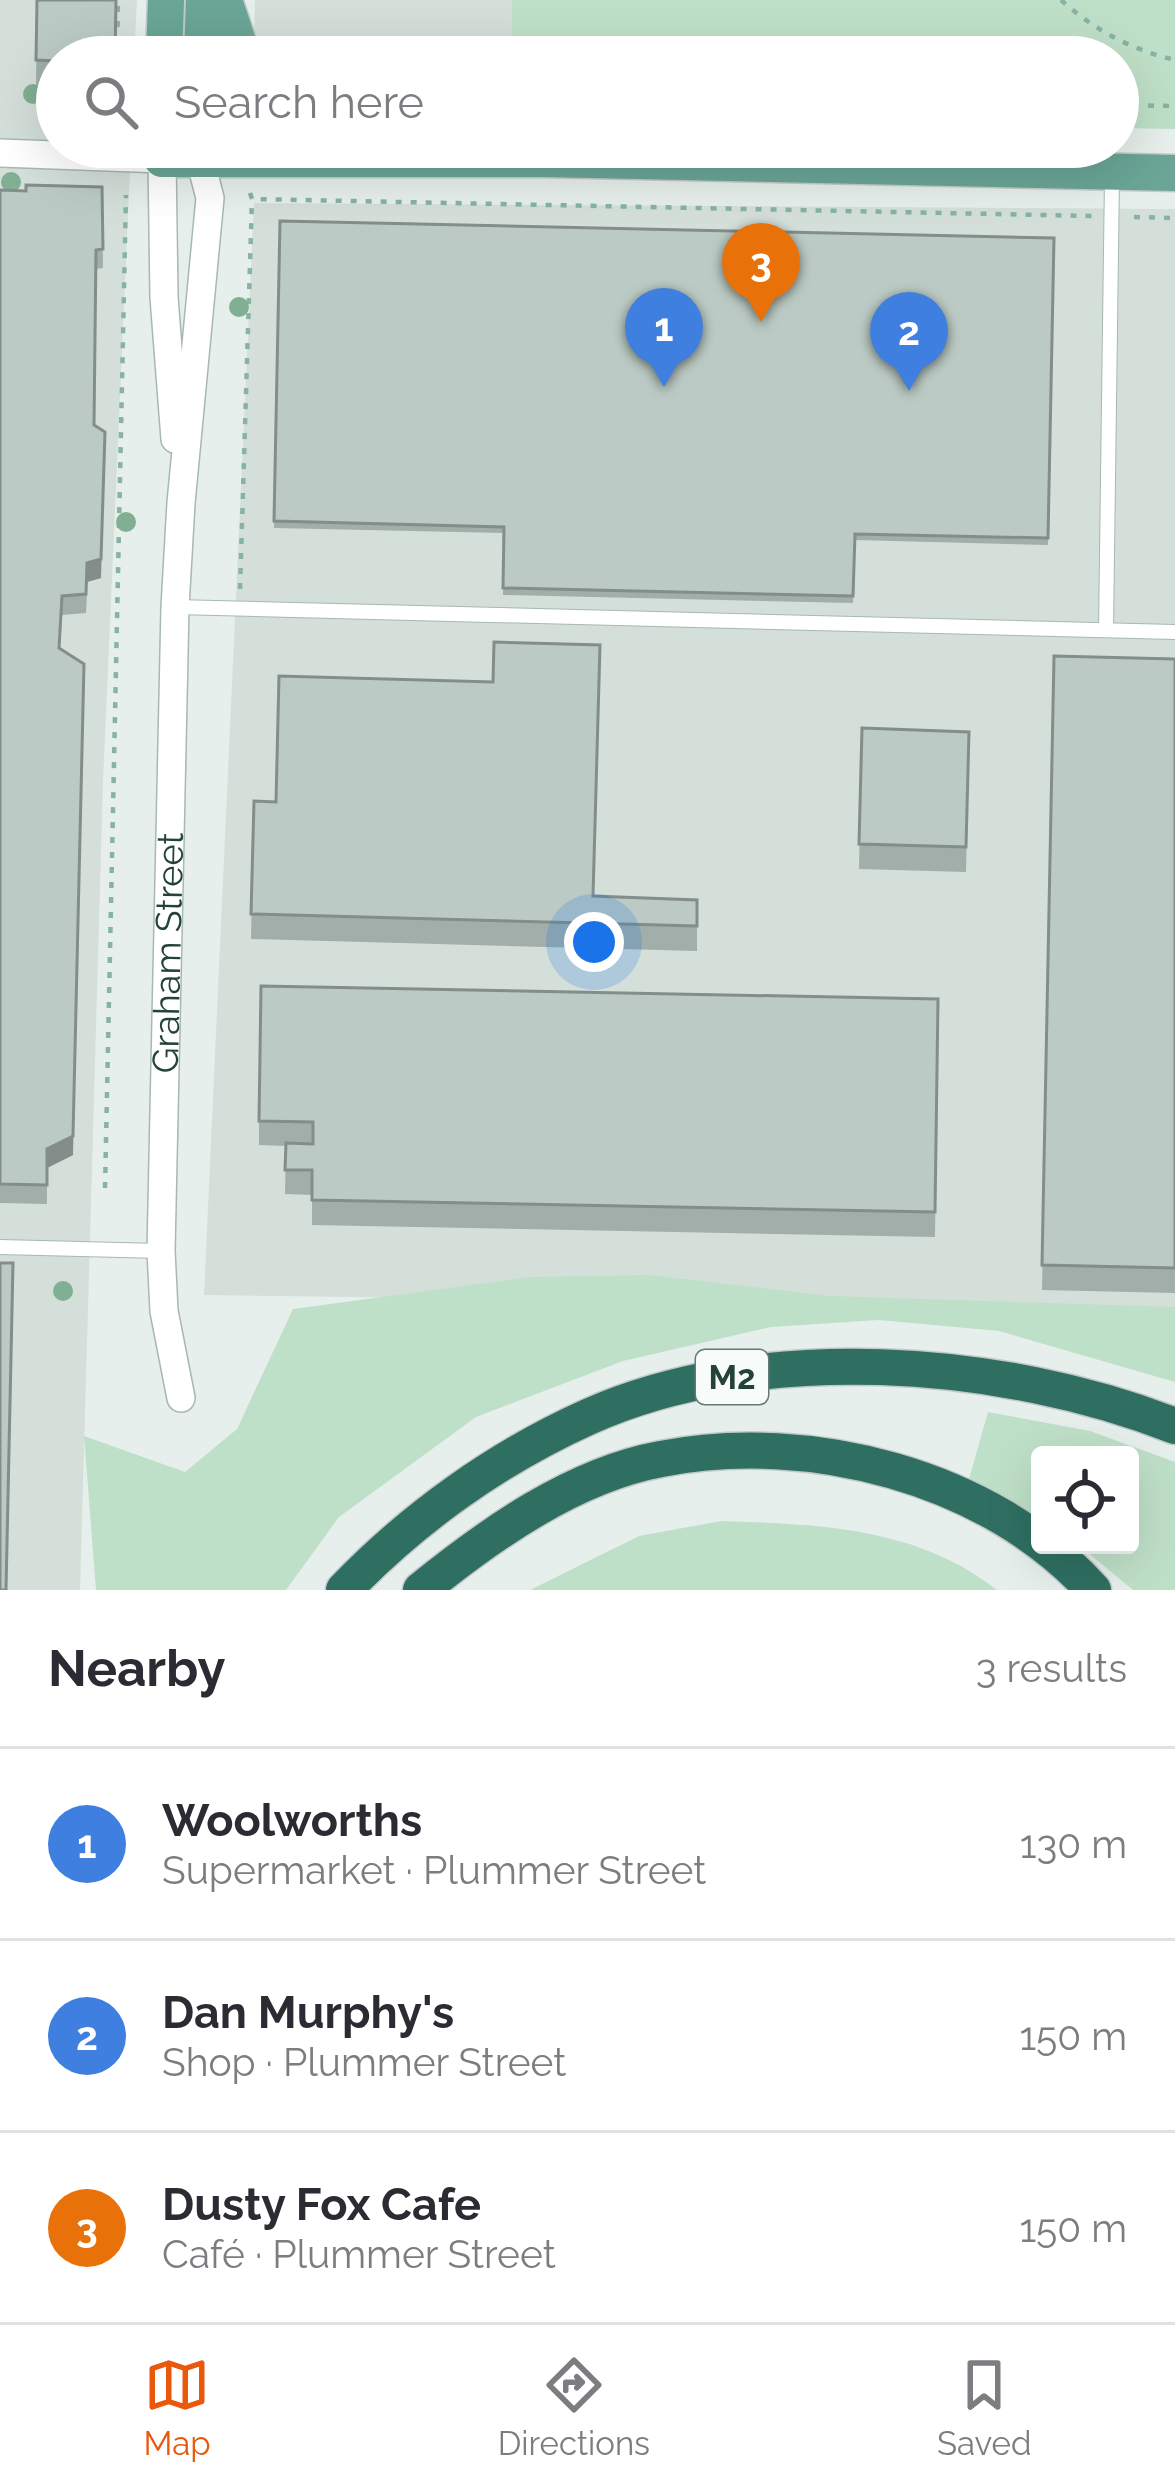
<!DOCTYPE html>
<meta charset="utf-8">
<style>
body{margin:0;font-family:Raleway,sans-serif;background:#f7f7f7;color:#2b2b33}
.controls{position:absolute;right:36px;bottom:36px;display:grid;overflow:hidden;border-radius:12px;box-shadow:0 12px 48px #0002}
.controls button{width:108px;height:108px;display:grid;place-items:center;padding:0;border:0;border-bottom:3px solid #e1e1e2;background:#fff;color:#2b2b33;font:60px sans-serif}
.you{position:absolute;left:594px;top:942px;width:42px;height:42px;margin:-30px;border:9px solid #fff;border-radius:50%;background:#1a73e8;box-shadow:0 0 0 18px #1a73e833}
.badge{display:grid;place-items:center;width:78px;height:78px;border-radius:50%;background:#ea580c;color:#fff;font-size:39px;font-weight:700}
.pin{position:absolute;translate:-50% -99px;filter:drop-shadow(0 3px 6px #0008)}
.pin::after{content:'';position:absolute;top:63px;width:42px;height:36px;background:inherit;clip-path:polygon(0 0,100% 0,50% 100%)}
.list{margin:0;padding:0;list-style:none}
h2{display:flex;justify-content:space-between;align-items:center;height:156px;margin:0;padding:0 48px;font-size:51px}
h2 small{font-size:39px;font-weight:400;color:#7c7c81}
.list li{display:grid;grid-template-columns:78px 1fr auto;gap:36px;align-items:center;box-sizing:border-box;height:192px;padding:0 48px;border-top:3px solid #e1e1e2}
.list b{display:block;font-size:45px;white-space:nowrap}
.list p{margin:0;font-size:39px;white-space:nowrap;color:#7c7c81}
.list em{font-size:39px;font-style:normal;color:#7c7c81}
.icon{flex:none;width:66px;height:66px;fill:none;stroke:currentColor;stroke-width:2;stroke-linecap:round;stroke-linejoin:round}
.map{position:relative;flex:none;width:1175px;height:1590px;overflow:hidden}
.search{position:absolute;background:#fff;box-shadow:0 12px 48px #0002;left:36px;right:36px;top:36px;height:132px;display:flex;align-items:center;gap:30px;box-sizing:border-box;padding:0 42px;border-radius:66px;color:#7c7c81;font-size:45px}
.sheet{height:732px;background:#fff}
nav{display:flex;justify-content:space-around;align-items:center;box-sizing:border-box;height:168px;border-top:3px solid #e1e1e2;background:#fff;font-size:33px;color:#7c7c81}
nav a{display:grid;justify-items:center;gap:6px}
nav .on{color:#ea580c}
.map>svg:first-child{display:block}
.built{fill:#d4dfda}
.green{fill:#bfe0c8}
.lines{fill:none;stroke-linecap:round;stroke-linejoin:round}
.lane-casing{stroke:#a8b8b2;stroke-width:16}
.street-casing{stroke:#a8b8b2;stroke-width:30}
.primary-casing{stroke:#c2cac8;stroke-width:39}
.highway-casing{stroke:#c2cac8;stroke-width:39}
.path{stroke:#86b3a5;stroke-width:4.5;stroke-dasharray:6 9;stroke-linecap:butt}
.lane{stroke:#fff;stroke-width:14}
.street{stroke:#fff;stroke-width:27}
.primary{stroke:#6aa596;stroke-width:36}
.highway{stroke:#2f6f62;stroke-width:36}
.tree{fill:#80af93}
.wall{fill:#a1aea9}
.shaded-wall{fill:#838d89}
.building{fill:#bbcac4;stroke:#838d89;stroke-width:3}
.labels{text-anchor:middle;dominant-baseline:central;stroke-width:10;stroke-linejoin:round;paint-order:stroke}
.shield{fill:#f7fbf9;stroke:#637a73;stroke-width:3}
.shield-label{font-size:33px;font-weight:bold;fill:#24423a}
.street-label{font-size:36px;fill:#24423a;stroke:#f7fbf9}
</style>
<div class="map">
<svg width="1175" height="1590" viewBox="0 0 1175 1590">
<rect width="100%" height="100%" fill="#e6efeb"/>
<g class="built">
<polygon points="0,0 137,0 134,57 57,57 57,147 131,147 103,781 80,1590 0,1590"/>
<polygon points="255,0 512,0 511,57 263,57 254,36"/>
<polygon points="254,203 1175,209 1175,1308 204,1295"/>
</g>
<g class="green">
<polygon points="512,0 1175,0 1175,129 1118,128 1118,57 511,57"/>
<polygon points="649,1275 830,1296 1175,1307 1175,1382 999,1331 879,1320 771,1327 623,1361 476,1417 339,1517 286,1590 96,1590 84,1436 185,1472 237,1429 293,1309 530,1277"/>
<polygon points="988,1412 1090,1431 1175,1462 1175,1590 1133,1590 1079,1545 1130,1545 1130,1455 1040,1455 1040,1518 969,1479"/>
<path d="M721,1521C818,1524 917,1527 997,1590H530L639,1536Z"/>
</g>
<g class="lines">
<g class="lane-casing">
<g id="lane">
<polyline points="175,607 1175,632"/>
<polyline points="1106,630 1112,176"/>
<polyline points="0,1247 161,1251"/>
</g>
</g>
<g class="street-casing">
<g id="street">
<polyline points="0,153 162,159 164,297 175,439"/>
<path id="s1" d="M181,1398L164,1311L161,1251L175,607L181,503L210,198L200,159"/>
</g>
</g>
<g class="primary-casing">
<g id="primary">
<polyline points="224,0 243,57"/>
<polyline points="164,57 166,0"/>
<polyline points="202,57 204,0"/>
<polyline points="162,147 162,159 546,159 1175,173"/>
</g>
</g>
<g class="highway-casing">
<g id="highway">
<path d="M344,1590C413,1518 497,1458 588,1417C759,1340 1003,1358 1175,1426"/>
<path d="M421,1590C489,1535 573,1475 661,1459C809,1430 990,1476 1093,1590"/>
</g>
</g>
<g class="path">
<path d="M1061,0C1096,31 1130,49 1175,60"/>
<polyline points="117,57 118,0"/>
<polyline points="1118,105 1175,106"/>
<polyline points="250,193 252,199 1092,216"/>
<polyline points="1134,217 1175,218"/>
<polyline points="240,589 252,199"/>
<polyline points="105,1188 126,195"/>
</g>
<use href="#lane" class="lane"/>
<use href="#street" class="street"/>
<use href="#primary" class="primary"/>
<use href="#highway" class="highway"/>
</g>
<g class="tree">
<circle cx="33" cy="94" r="10"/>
<circle cx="11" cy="182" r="10"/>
<circle cx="239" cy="307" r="10"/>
<circle cx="126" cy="522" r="10"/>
<circle cx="63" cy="1291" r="10"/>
</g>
<g class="wall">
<polygon points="37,0 57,57 57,85 36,85"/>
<polygon points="102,187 103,268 96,269 95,426 101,578 87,582 86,613 62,615 60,648 73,1155 47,1168 47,1204 0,1203 0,190 26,191"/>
<polygon points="280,221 1054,238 1048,545 855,540 853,603 503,595 504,533 274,528"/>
<polygon points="1054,656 1175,659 1175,1293 1042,1290"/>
<polygon points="862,728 969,732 966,872 859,869"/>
<polygon points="254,801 594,896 697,900 697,951 251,939"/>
<polygon points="938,999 935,1237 312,1225 312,1195 285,1194 286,1146 259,1145 259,1121"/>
</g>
<g class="shaded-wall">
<polygon points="105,432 101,578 87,582 86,613 87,563"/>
<polygon points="84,664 73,1155 47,1168 47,1149"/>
</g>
<g class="building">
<polygon points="37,0 116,0 115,57 57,57 57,61 36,60"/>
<polygon points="26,185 102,187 103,249 96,250 94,425 105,432 101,559 87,563 86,594 62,596 59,648 84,664 73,1136 47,1149 47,1185 0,1184 0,190 26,191"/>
<polygon points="280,221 1054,238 1048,538 855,534 853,596 503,588 504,527 274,521"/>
<polygon points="494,642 600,645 593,896 697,900 697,926 251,914 254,801 276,802 279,676 493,682"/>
<polygon points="1054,656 1175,659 1175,1268 1042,1265"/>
<polygon points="862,728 969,732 966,847 859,844"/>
<polygon points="261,986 938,999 935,1212 312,1200 312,1170 285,1170 286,1143 313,1144 313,1122 259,1121"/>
<polygon points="0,1263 13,1263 6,1590 0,1590"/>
</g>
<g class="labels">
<rect class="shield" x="696" y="1350" width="72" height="54" rx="9"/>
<g class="shield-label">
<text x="732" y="1377">M2</text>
</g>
<g class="street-label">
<text stroke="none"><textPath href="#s1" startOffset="447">Graham Street</textPath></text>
</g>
</g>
</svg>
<div class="controls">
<button><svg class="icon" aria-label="locate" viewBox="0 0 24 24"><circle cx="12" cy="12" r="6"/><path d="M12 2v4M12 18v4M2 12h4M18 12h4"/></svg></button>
</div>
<div class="you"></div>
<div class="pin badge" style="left:664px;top:387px;background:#3f7fe0">1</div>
<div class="pin badge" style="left:909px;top:391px;background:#3f7fe0">2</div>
<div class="pin badge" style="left:761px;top:322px;background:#e8710a">3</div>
<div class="search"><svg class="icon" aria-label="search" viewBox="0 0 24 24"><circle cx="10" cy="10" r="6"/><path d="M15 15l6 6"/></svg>Search here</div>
</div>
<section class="sheet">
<h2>Nearby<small>3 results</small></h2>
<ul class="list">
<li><span class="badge" style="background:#3f7fe0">1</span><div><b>Woolworths</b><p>Supermarket · Plummer Street</p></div><em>130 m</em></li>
<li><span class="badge" style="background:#3f7fe0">2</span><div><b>Dan Murphy's</b><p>Shop · Plummer Street</p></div><em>150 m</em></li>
<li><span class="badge" style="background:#e8710a">3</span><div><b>Dusty Fox Cafe</b><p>Café · Plummer Street</p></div><em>150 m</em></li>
</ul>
</section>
<nav>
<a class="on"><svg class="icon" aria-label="map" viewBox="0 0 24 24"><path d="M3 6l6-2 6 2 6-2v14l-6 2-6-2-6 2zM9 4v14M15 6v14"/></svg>Map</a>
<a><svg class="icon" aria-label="directions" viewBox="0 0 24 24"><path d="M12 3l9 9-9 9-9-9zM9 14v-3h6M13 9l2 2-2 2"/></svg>Directions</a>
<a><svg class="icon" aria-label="saved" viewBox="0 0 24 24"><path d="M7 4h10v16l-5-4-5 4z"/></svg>Saved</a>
</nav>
